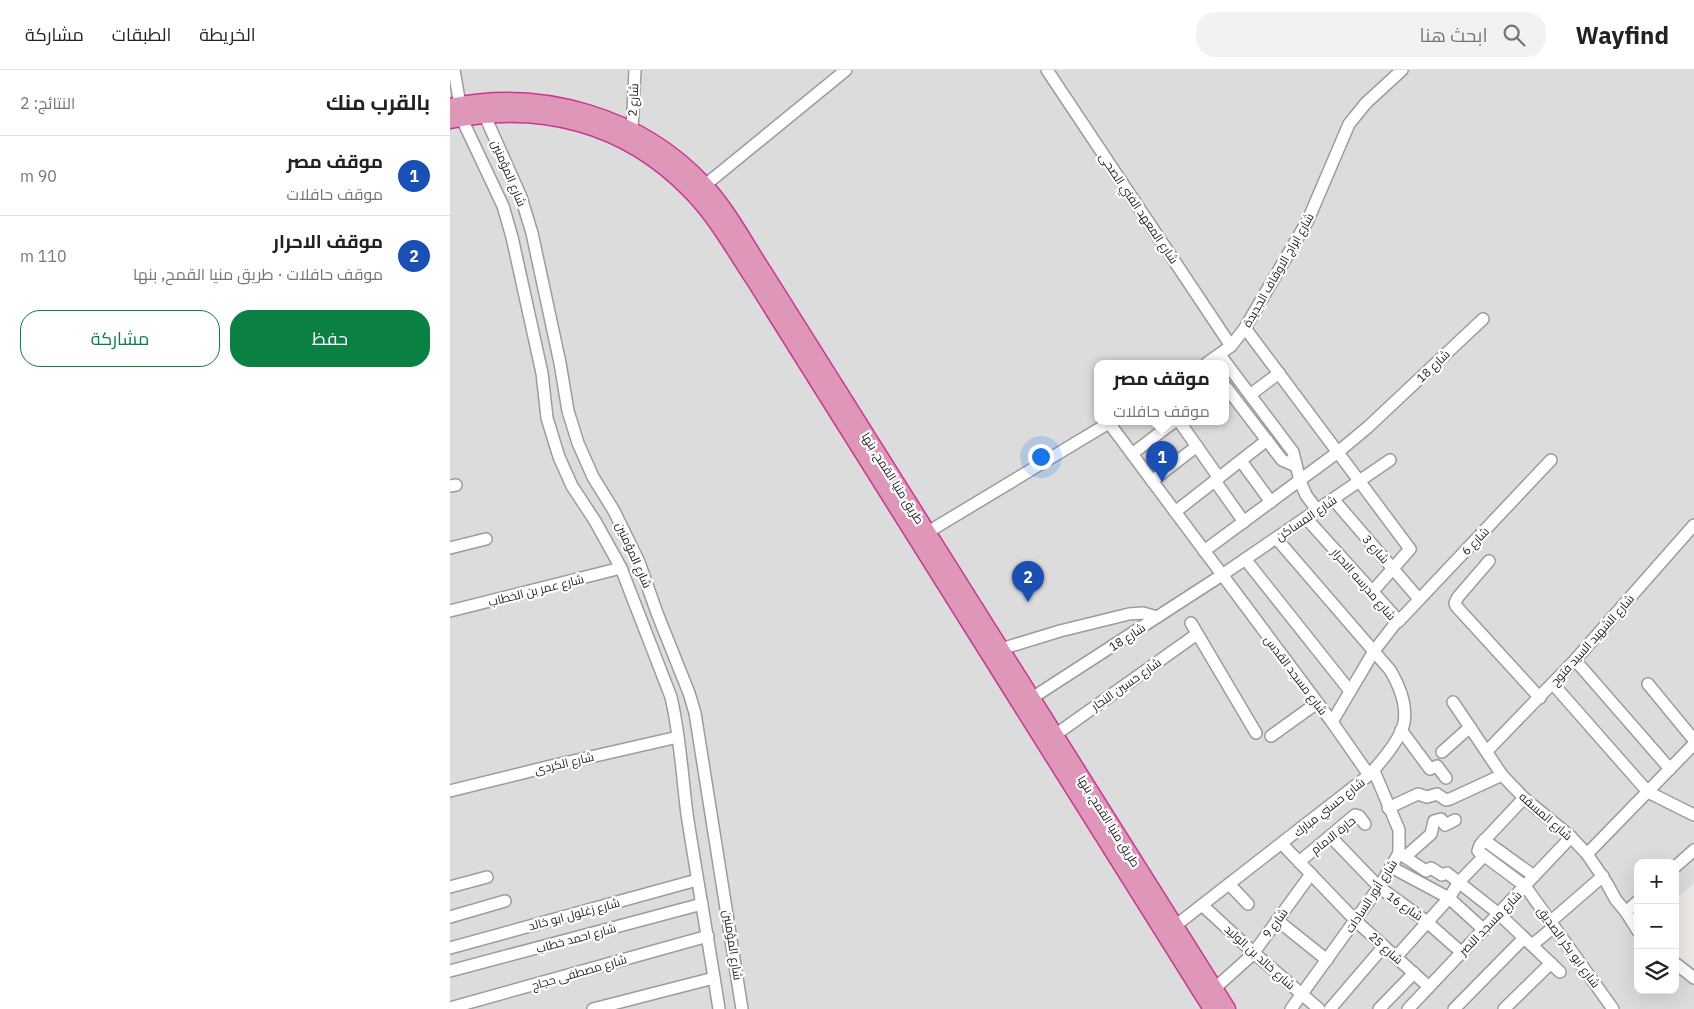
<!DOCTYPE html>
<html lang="ar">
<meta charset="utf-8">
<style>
body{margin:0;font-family:"IBM Plex Sans",Cairo,sans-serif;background:#f2f2f2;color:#222;direction:rtl}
.controls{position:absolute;right:15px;bottom:15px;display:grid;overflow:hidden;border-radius:10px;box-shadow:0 5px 20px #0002}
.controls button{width:45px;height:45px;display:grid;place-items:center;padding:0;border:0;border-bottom:1px solid #e0e0e0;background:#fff;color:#222;font:25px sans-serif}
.you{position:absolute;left:590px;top:386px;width:18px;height:18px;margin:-12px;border:4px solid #fff;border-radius:50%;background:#1a73e8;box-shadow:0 0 0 8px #1a73e833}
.badge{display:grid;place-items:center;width:32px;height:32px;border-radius:50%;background:#0b8043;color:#fff;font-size:16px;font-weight:700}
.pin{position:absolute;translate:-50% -41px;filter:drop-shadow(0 1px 2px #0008)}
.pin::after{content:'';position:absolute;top:26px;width:18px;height:15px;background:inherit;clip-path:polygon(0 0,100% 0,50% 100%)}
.popup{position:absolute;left:644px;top:290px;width:135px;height:65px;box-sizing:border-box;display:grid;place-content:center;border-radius:10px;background:#fff;filter:drop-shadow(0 1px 4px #0005);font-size:16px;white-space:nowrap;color:#767676}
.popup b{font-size:19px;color:#222}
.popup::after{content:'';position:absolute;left:50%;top:100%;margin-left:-10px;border:10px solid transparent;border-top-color:#fff}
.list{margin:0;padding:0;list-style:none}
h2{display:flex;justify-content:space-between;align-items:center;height:65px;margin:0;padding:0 20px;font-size:21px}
h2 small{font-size:16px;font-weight:400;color:#767676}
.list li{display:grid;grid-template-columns:32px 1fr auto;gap:15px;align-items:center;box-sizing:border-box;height:80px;padding:0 20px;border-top:1px solid #e0e0e0}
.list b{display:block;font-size:19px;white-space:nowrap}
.list p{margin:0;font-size:16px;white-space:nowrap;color:#767676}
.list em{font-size:16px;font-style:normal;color:#767676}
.actions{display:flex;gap:10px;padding:15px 20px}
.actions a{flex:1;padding:11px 0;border:1px solid #0b8043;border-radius:20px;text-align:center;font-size:18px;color:#0b8043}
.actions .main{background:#0b8043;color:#fff}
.icon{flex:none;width:28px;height:28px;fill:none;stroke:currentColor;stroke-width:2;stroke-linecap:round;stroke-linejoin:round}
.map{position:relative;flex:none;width:1244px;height:939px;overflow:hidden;direction:ltr}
header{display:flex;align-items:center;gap:30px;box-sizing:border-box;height:70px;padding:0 25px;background:#fff;border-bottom:1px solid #e0e0e0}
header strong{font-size:24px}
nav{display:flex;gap:28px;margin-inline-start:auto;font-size:18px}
.search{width:350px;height:45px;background:#f2f2f2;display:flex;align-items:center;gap:12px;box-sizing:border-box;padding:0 18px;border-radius:20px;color:#767676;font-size:19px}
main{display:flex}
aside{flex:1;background:#fff}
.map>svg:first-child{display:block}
.residential{fill:#dddcdc;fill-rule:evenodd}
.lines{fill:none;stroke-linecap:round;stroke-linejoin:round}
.minor-casing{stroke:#9c9c9c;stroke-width:14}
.highway-casing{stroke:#ca3695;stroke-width:19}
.minor{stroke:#fff;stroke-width:11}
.highway{stroke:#de96b9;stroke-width:16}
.labels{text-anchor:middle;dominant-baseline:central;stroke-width:4.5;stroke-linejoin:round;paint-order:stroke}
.street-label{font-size:12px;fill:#1f1f1f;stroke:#fff}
</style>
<header>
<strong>Wayfind</strong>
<div class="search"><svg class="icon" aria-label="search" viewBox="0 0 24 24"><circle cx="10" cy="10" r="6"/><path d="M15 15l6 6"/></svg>ابحث هنا</div>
<nav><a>الخريطة</a><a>الطبقات</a><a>مشاركة</a></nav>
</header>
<main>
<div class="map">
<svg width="1244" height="939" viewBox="0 0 1244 939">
<rect width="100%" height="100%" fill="#efe9e6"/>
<path class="residential" d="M0,0H1244V813L1225,830V793H1188V920H1225V884L1244,898V939H0ZM648,293H776V351H648Z"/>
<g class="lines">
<g class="minor-casing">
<g id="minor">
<polyline points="4,0 10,35"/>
<polyline points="597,0 781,276"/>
<polyline points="34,44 71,127 82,163 110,293 118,341 128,373 143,407 164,441 189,492 207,543 239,623 245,643 292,939"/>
<path d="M11,47L53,136L62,167L92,303L97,348L109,387L122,416L145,451L171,498L221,627C230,665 232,705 237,744C247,809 259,874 269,939"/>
<polyline points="182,61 185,0"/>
<polyline points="254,116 396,0"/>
<polyline points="795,258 960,479 923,521"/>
<polyline points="770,285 843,382 850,411 856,425 867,440"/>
<polyline points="757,293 781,276 795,258 858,150 899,54 916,33 952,0"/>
<polyline points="776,317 832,390 846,396"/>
<polyline points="800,325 829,303"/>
<polyline points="729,351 769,408"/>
<polyline points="659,353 882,652 919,705"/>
<polyline points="682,384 725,351"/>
<polyline points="791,391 821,432"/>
<polyline points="702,411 747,376"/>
<polyline points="765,411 794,452"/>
<polyline points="0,416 6,415"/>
<polyline points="883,429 969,529"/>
<polyline points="725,442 817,370"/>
<polyline points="856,448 948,550 924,581 882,652"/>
<polyline points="478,462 662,351"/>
<polyline points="0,478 36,469"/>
<polyline points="754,481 888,382 918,357 1033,249"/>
<polyline points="795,489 900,621"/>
<polyline points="1039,491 1008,527 1005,533 1006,536 1090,628"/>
<polyline points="0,541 171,498"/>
<polyline points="948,552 1101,390"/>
<polyline points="741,553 806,663"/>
<polyline points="551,579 610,561 679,544 693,543 707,547"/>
<polyline points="1125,590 1220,699"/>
<polyline points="1103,614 1198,722 1244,745"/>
<polyline points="1198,614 1244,670"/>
<polyline points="582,628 772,505 940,390"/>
<polyline points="1003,632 1052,705 1074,728 1121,767 1137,784 1156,812 1166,830 1176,842 1188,861"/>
<polyline points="951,660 980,699 987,696 996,708"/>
<polyline points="605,665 747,564"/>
<polyline points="821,666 867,633"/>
<polyline points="1037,681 1125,590 1244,455"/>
<polyline points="992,682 1020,657"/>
<polyline points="0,721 101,696 228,667"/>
<polyline points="1074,728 1030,775 1028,781 1075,816 1163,939"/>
<polyline points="938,738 968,724 977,727 987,724 996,730 1000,729 1052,705"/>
<polyline points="880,766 929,817 977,852 1012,883"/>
<polyline points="1034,770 1084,806"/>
<polyline points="832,774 906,851 979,917"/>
<polyline points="949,783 976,801 981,798 992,805 997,803 1049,844 1110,902"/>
<polyline points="1137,784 1244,674"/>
<polyline points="955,787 981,764 984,751 991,749 995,755 1005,750"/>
<polyline points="849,792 905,745 909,746 915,754"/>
<polyline points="941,797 999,828 1034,860"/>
<polyline points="1225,797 1244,780"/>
<polyline points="779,814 798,834"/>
<polyline points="0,817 37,807"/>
<polyline points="752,835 804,883 869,939"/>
<polyline points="1176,842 1188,831"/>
<polyline points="0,847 55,831"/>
<polyline points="827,850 877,890"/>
<polyline points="1100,852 1153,806"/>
<path d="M725,856L919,705C931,692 950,670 954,653C957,635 949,615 940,600L826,468"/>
<polyline points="1082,875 1104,857"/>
<polyline points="0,878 247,810"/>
<polyline points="946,887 999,828 1009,812 1034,786"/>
<polyline points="1225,893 1244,908"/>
<polyline points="0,901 252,834"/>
<polyline points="764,919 802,885 861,804"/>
<polyline points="0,938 258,866"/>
<polyline points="143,939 264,908"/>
<polyline points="841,939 929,817 949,783 949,760 924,701"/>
<polyline points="880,939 934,876"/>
<polyline points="929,939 964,903"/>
<polyline points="958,939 1121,767"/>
<polyline points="1004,939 1074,868"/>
<polyline points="1054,939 1101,893"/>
</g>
</g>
<g class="highway-casing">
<g id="highway">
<path d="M0,37C91,18 190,46 254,115C278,141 295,174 314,203L777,939"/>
<path d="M0,50C90,32 175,53 240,120C266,146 284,179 304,209L762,939"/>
</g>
</g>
<use href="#minor" class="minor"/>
<use href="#highway" class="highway"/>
</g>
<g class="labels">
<g class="street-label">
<text transform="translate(183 30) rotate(-87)">شارع 2</text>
<text transform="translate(59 103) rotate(67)">شارع المؤمنين</text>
<text transform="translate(689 138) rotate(56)">شارع المعهد الفني الصحى</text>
<text transform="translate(828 200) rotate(-60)">شارع ابراج الاوقاف الجديدة</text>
<text transform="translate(983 296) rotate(-44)">شارع 18</text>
<text transform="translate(443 408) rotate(58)">طريق منيا القمح, بنها</text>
<text transform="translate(856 448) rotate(-34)">شارع المساكن</text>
<text transform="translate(1025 471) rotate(-46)">شارع 6</text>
<text transform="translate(926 479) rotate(49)">شارع 3</text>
<text transform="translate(184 485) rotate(66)">شارع المؤمنين</text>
<text transform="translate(914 514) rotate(49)">شارع مدرسه الاحرار</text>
<text transform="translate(86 520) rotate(-14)">شارع عمر بن الخطاب</text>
<text transform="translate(677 567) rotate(-33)">شارع 18</text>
<text transform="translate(1142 570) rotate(-48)">شارع الشهيد السيد فتوح</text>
<text transform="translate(846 605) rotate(53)">شارع مسجد القدس</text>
<text transform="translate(676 614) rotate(-35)">شارع حسين النجار</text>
<text transform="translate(114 693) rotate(-13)">شارع الكردى</text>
<text transform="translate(879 737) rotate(-38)">شارع حسني مبارك</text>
<text transform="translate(1096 746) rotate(41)">شارع المسقه</text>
<text transform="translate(659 751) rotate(58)">طريق منيا القمح, بنها</text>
<text transform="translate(883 765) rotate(-38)">حارة الامام</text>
<text transform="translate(921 826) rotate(-57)">شارع أنور السادات</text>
<text transform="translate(955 836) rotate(35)">شارع 16</text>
<text transform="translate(124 844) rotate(-15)">شارع زغلول ابو خالد</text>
<text transform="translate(825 853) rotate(-54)">شارع 9</text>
<text transform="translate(1040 853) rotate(-46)">شارع مسجد النصر</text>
<text transform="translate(126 868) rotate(-15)">شارع احمد خطاب</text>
<text transform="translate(283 875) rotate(81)">شارع المؤمنين</text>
<text transform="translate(1119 877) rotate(54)">شارع ابو بكر الصديق</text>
<text transform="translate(936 878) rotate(42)">شارع 25</text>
<text transform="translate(810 887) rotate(42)">شارع خالد بن الوليد</text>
<text transform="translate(129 902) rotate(-16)">شارع مصطفى حجاج</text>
</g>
</g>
</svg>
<div class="controls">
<button>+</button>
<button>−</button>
<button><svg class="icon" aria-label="layers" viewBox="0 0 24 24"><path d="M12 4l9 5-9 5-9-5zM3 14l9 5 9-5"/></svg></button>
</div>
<div class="you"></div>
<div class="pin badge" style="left:712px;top:412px;background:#1a4fb4">1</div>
<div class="popup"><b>موقف مصر</b>موقف حافلات</div>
<div class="pin badge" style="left:578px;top:532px;background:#1a4fb4">2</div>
</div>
<aside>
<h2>بالقرب منك<small>النتائج: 2</small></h2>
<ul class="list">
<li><span class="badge" style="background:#1a4fb4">1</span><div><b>موقف مصر</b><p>موقف حافلات</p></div><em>90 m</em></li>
<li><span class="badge" style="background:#1a4fb4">2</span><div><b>موقف الاحرار</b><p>موقف حافلات · طريق منيا القمح, بنها</p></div><em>110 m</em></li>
</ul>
<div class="actions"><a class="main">حفظ</a><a>مشاركة</a></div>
</aside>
</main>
